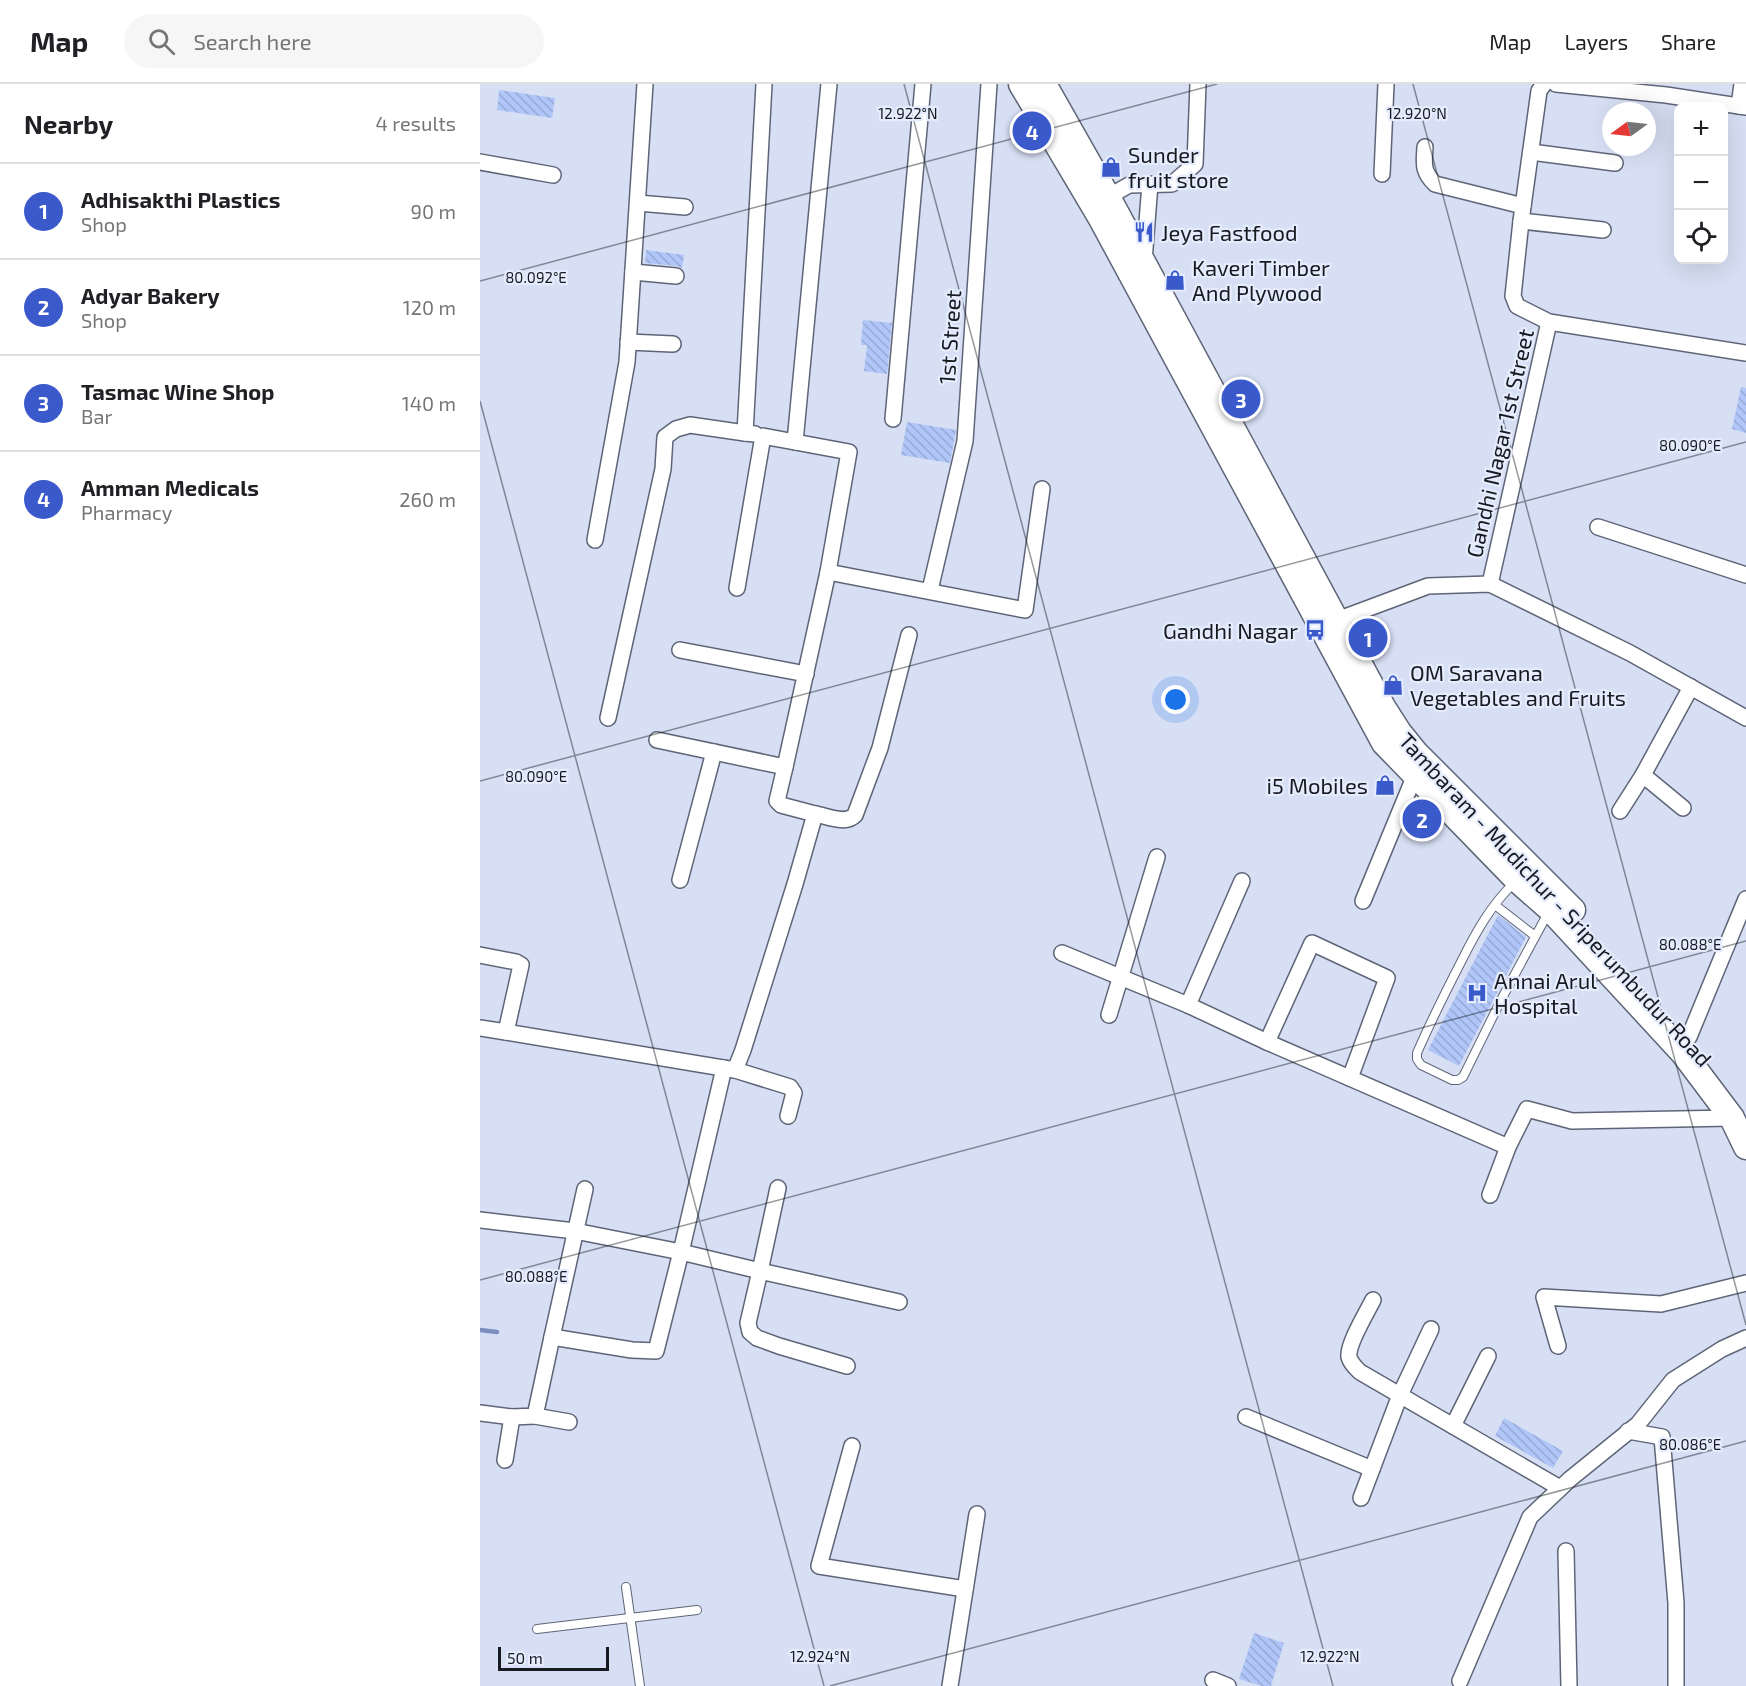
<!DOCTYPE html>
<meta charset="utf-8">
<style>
body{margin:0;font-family:"Exo 2",sans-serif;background:#f6f6f6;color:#202124}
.controls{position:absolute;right:18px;top:18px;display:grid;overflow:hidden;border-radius:12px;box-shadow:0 6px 24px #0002}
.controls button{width:54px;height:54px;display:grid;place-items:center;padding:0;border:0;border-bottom:2px solid #e0e0e0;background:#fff;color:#202124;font:30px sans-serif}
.compass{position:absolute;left:1122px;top:18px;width:54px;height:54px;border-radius:50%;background:#fff;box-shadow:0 6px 24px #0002;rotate:255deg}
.scale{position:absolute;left:18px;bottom:15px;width:111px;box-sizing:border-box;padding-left:6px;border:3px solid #171a21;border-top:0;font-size:16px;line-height:21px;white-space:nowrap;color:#171a21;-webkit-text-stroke:4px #e5ecfd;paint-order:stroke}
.you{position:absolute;left:696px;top:616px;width:21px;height:21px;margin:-15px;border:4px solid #fff;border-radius:50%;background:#1a73e8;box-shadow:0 0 0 9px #1a73e833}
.badge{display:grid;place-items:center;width:39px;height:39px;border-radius:50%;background:#3a5acc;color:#fff;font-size:20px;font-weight:700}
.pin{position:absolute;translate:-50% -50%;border:3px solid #fff;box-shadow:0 2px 6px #0006}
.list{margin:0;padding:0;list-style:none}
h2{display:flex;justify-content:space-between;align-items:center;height:78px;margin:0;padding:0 24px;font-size:26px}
h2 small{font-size:20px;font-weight:400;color:#757577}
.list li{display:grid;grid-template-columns:39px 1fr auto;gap:18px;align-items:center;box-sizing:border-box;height:96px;padding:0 24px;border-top:2px solid #e0e0e0}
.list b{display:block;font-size:22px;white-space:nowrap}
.list p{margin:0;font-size:20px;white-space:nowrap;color:#757577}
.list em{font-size:20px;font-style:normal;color:#757577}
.icon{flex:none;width:33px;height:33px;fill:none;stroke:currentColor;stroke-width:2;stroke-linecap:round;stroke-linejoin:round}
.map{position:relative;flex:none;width:1266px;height:1602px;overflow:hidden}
header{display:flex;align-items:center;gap:36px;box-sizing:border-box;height:84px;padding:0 30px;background:#fff;border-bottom:2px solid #e0e0e0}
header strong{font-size:28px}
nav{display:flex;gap:33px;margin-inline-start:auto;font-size:21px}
.search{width:420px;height:54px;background:#f6f6f6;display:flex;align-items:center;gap:15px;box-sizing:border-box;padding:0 21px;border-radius:33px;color:#757577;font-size:22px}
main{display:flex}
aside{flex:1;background:#fff}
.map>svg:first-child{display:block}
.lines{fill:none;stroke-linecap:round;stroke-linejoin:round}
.stream{stroke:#7b8ebf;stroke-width:4.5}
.building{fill:url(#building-back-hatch)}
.lane-casing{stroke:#5e6577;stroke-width:10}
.street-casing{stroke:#5e6577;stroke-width:18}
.primary-casing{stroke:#5e6577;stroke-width:27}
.lane{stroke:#fff;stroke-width:8}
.street{stroke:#fff;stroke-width:15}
.primary{stroke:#fff;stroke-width:24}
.ticks{fill:none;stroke:#171a21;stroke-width:1.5;stroke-opacity:0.45}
.labels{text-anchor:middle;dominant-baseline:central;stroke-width:4.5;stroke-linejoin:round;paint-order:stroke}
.poi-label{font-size:22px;fill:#171a21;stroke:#e5ecfd;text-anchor:start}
.street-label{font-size:22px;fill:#171a21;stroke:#e5ecfd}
.ticks-label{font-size:15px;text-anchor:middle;fill:#171a21;stroke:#e5ecfd;stroke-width:4.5;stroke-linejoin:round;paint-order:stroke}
</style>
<header>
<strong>Map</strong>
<div class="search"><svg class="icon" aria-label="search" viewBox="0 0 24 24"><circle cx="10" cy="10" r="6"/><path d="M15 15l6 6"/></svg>Search here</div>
<nav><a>Map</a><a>Layers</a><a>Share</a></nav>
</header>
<main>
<aside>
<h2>Nearby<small>4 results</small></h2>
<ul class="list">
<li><span class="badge">1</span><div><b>Adhisakthi Plastics</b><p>Shop</p></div><em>90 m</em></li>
<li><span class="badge">2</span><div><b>Adyar Bakery</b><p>Shop</p></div><em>120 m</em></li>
<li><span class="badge">3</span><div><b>Tasmac Wine Shop</b><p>Bar</p></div><em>140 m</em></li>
<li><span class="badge">4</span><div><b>Amman Medicals</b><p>Pharmacy</p></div><em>260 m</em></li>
</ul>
</aside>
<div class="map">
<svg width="1266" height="1602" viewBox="0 0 1266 1602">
<defs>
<pattern id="building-back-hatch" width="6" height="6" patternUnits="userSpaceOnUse" patternTransform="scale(1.5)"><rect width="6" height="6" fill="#b0c5f8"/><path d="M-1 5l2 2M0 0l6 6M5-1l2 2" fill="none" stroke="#97a9d4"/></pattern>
</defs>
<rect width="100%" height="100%" fill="#d7dff4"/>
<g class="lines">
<polyline class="stream" points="0,1246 17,1248"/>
</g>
<g class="building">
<polygon points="19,6 75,14 72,34 17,26"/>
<polygon points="166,166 204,171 202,184 197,182 165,179"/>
<polygon points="383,236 412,239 407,290 384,287 387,261 381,261"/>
<polygon points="1261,303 1266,304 1266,349 1252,345"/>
<polygon points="427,338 476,346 470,379 421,371"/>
<polygon points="1018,831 1046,853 979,982 948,966"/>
<polygon points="1024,1334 1083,1367 1073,1384 1015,1352"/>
<polygon points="774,1549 804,1559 791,1602 781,1602 759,1595"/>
</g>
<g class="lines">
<g class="lane-casing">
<g id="lane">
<path d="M1034,799C1011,821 996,848 982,876C966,907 951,937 937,969V975L941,981L972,996H978L983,993L1021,916L1068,829"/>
<polyline points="1015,821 1055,852"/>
<polyline points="146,1503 160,1602"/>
<polyline points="57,1545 217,1526"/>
</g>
</g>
<g class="street-casing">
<g id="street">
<polyline points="1064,0 1059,7 1041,137 1033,212 1037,222 1069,238 1266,269"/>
<polyline points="1076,0 1186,11 1266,23"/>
<polyline points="1259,22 1262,0"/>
<path d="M945,63C944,80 942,87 955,100L1043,122"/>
<polyline points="1051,68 1135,79"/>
<polyline points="0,78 73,91"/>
<polyline points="902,90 906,0"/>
<polyline points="628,113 649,101 692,100 715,80 718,0"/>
<polyline points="158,119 205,123"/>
<polyline points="1041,137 1123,146"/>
<polyline points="664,177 670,100"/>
<polyline points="153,188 196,192"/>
<polyline points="148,258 193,260"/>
<polyline points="413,335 443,0"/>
<polyline points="275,350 265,349 284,0"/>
<polyline points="1118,443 1266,491"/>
<polyline points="115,456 147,278 165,0"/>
<polyline points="348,488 545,526 562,405"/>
<polyline points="1010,500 1069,238"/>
<polyline points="257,504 283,352 315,358 349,0"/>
<polyline points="450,506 485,357 509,0"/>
<polyline points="850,540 857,536 948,502 1010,500 1150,569 1266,634"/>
<polyline points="200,566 326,590"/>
<polyline points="128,634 183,385 185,353 196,345 210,341 265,349"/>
<polyline points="177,656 305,683"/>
<polyline points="1203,724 1163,691 1211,603"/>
<polyline points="1140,727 1163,691"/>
<path d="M335,730C347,732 366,741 375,731L400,664L429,551"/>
<polyline points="200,796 234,668"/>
<polyline points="883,817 935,691"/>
<polyline points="582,869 708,921 787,958 1028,1063"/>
<polyline points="0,871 36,878 41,881 26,948 255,986 310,1003 314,1009 308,1032"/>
<polyline points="708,921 762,797"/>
<polyline points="629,931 677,773"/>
<polyline points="0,944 26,948"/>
<polyline points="1209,953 1266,815"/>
<polyline points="787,958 832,859 907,894 870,994"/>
<polyline points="255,986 263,966 315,800 335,730 301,721 297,717 305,683 348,488 369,368 315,358"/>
<polyline points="1010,1111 1028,1063 1047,1025 1092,1037 1252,1034"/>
<polyline points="0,1136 95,1147 201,1168 244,984"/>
<path d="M893,1216C887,1228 867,1261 869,1273C871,1280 875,1283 880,1288L1080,1404"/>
<polyline points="72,1253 105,1105"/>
<polyline points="1078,1262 1064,1213 1181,1220 1266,1199"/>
<polyline points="367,1282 299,1262 277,1254 270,1248 268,1239 280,1187 419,1218"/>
<polyline points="0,1329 32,1333 55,1332 72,1253 152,1266 176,1267 201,1168 280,1187 298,1104"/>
<polyline points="55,1332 89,1338"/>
<polyline points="766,1333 892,1385"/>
<polyline points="973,1342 1008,1272"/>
<polyline points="1148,1347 1182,1353 1196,1519 1196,1602"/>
<polyline points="372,1362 339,1482 485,1505"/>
<polyline points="25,1376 32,1333"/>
<polyline points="881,1414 920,1311 951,1245"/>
<polyline points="1086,1467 1089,1602"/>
<polyline points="733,1596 748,1602"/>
<polyline points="980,1597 1050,1433 1090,1395 1158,1340 1193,1296 1242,1265 1266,1254"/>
<polyline points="470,1602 497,1430"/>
</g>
</g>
<g class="primary-casing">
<g id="primary">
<polyline points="541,0 620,133 904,659 1037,796 1070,825 1203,969 1252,1034 1266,1063"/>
<polyline points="564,0 628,113 903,623 919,648 936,669 1093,826"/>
</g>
</g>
<use href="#lane" class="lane"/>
<use href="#street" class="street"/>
<use href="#primary" class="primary"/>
</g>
<path class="ticks" d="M424,0L853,1602M933,0L1266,1241M0,197L737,0M0,317L344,1602M0,697L1266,358M0,1196L1266,857M350,1602L1266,1357"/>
<defs>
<g id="shop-bare" transform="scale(1.62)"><path d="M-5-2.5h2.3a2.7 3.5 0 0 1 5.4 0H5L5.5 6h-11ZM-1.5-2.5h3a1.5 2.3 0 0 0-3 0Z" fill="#3a5acc" stroke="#e5ecfd" stroke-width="2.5" paint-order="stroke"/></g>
<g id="restaurant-bare" transform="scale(1.62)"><path d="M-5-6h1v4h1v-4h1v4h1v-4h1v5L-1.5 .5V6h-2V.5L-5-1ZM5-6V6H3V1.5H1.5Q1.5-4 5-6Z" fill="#3a5acc" stroke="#e5ecfd" stroke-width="2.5" paint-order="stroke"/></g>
<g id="bus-bare" transform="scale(1.62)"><path d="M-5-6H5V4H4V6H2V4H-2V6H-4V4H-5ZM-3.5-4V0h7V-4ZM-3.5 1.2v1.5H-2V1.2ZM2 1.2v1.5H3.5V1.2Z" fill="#3a5acc" stroke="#e5ecfd" stroke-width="2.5" paint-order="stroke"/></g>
<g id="hospital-bare" transform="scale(1.62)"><path d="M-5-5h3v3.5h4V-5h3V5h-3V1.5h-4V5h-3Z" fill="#3a5acc" stroke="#e5ecfd" stroke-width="2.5" paint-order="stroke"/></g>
</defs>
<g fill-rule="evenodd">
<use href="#shop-bare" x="631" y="83"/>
<use href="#restaurant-bare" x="664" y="148"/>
<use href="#shop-bare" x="695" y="196"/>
<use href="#bus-bare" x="835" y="546"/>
<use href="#shop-bare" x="913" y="601"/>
<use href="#shop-bare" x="905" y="701"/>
<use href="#hospital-bare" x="997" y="909"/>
</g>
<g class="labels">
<g class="poi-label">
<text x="648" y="70">Sunder<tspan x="648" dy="25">fruit store</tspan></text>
<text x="681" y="148">Jeya Fastfood</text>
<text x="712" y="183">Kaveri Timber<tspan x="712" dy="25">And Plywood</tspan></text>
<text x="818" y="546" text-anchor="end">Gandhi Nagar</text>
<text x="930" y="588">OM Saravana<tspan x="930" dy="25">Vegetables and Fruits</tspan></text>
<text x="888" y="701" text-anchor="end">i5 Mobiles</text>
<text x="1014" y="896">Annai Arul<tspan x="1014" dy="25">Hospital</tspan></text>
</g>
<g class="street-label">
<text transform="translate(469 253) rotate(-86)">1st Street</text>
<text transform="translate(1019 359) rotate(-77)">Gandhi Nagar 1st Street</text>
<text transform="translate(1076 815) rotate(47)">Tambaram - Mudichur - Sriperumbudur Road</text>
</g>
</g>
<g class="ticks-label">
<text x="937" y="35">12.920°N</text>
<text x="428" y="35">12.922°N</text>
<text x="56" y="199">80.092°E</text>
<text x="1210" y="367">80.090°E</text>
<text x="56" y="698">80.090°E</text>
<text x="1210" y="866">80.088°E</text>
<text x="56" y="1198">80.088°E</text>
<text x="1210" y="1366">80.086°E</text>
<text x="340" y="1578">12.924°N</text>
<text x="850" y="1578">12.922°N</text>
</g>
</svg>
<div class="controls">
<button>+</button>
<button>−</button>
<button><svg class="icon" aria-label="locate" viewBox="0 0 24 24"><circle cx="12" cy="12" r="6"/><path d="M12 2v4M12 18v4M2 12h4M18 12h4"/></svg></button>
</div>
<svg class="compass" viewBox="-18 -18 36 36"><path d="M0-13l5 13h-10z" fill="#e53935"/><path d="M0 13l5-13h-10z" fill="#757577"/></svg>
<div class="scale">50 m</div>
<div class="you"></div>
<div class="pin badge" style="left:888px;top:554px">1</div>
<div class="pin badge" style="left:942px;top:735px">2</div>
<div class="pin badge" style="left:761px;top:315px">3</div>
<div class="pin badge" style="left:552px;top:47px">4</div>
</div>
</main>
